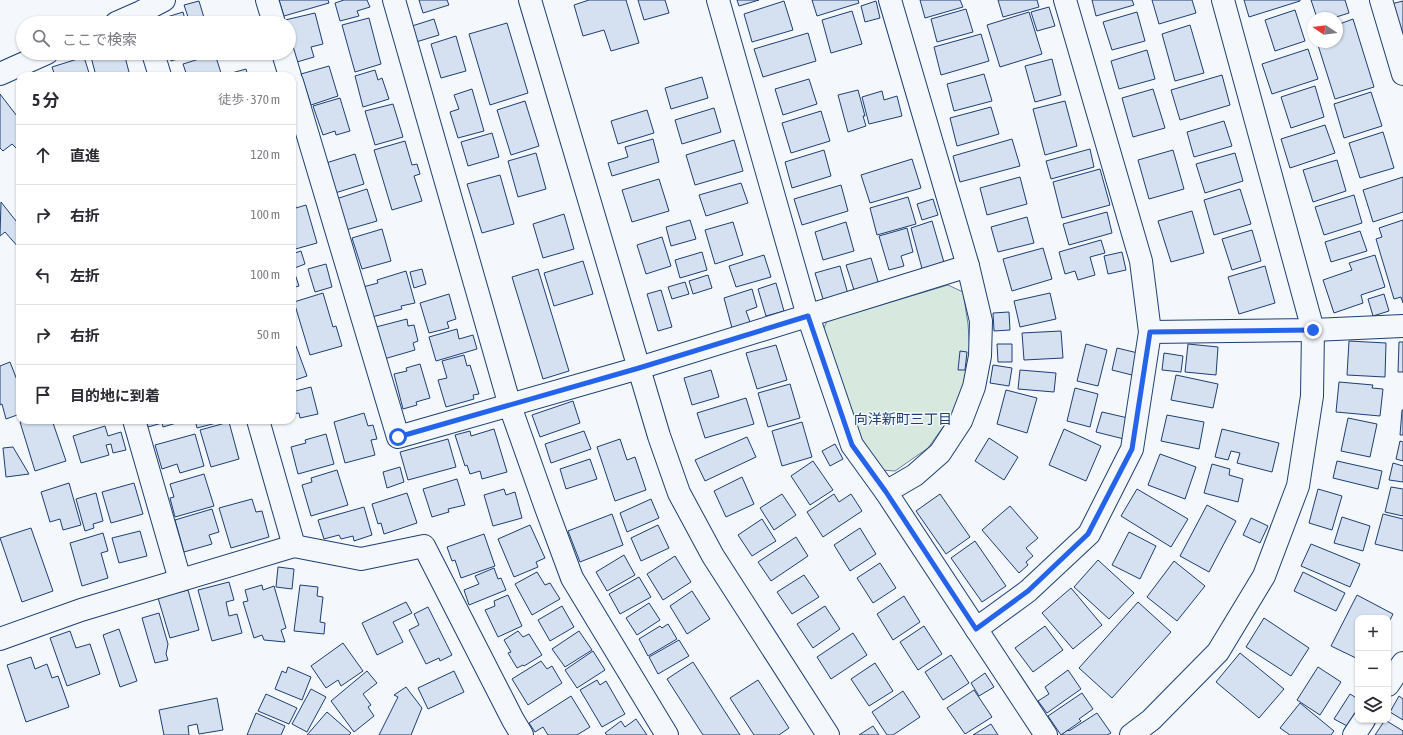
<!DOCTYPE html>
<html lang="ja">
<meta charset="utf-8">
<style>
body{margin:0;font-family:"Asap Condensed","Noto Sans JP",sans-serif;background:#f7f7f7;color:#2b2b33}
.controls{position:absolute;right:12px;bottom:12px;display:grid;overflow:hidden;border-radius:8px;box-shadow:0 1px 3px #0004}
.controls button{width:36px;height:36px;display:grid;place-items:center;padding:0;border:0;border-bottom:1px solid #e1e1e2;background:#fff;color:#2b2b33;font:20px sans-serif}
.compass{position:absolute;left:1307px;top:12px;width:36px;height:36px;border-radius:50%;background:#fff;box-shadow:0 1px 3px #0004;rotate:283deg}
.stop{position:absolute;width:12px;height:12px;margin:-9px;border:3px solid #2563eb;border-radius:50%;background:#fff}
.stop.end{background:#2563eb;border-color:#fff;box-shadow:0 1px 4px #0008}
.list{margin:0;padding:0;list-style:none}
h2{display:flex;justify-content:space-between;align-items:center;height:52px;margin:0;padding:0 16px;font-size:17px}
h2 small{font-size:13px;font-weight:400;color:#7c7c81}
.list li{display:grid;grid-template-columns:26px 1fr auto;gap:12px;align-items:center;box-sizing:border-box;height:60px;padding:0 16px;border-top:1px solid #e1e1e2}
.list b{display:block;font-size:15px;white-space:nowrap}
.list em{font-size:13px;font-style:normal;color:#7c7c81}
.icon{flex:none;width:22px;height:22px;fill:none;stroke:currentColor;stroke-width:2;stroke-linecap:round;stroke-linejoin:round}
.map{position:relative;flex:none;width:1403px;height:735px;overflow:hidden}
.search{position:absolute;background:#fff;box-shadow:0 1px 3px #0004;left:16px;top:16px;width:280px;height:44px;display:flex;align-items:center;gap:10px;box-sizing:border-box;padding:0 14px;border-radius:22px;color:#7c7c81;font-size:15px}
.panel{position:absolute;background:#fff;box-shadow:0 1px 3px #0004;left:16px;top:72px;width:280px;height:352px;border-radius:12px}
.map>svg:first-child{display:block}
.green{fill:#d7e8df;stroke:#687fa3}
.building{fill:#d5e0f0;stroke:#1d3f73}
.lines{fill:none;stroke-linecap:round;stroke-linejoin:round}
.minor-casing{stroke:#1d3f73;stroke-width:24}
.minor{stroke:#f4f7fb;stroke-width:22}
.route{stroke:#2563eb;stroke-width:5}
.labels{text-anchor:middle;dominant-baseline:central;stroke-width:3;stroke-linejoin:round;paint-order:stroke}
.neighbourhood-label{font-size:14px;fill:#1d3f73;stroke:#f4f7fb}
</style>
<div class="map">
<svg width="1403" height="735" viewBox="0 0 1403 735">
<rect width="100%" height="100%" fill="#f4f7fb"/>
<polygon class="green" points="948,285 963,292 968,324 970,352 965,383 951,416 928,448 895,471 881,470 853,425 823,330 827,321"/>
<g class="building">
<polygon points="279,0 328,0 329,3 284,16"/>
<polygon points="344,0 367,0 370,7 357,11 359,16 340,21 335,3"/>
<polygon points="419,0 447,0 449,5 423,13"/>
<polygon points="589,0 626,0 639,43 611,51 604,30 583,36 574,5"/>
<polygon points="638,0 665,0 669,13 644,20"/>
<polygon points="737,0 759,0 739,6"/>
<polygon points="812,0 858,0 859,3 817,16"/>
<polygon points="920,0 960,0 963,7 925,18"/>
<polygon points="998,0 1037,0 1039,7 1003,17"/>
<polygon points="1092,0 1132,0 1134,5 1096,16"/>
<polygon points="1152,0 1192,0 1196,13 1159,24"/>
<polygon points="1244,0 1300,0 1300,1 1249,17"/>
<polygon points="1311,0 1345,0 1349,13 1333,18 1317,18"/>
<polygon points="199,1 205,21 201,23 190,23 184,5"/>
<polygon points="784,1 793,30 752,42 744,14"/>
<polygon points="876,1 880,18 865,22 861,6"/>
<polygon points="1403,1 1403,45 1391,4"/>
<polygon points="1049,7 1055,26 1037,31 1031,12"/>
<polygon points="966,9 973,32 937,42 931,19"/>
<polygon points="1295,10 1305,41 1275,51 1265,20"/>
<polygon points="852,11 862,44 831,53 822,20"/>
<polygon points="183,12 186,23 169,23 167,17"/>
<polygon points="1029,12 1042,54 1000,67 987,25"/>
<polygon points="1137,12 1145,41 1112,50 1103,22"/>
<polygon points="315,13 323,44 311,47 314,57 297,62 289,34 289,23 286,23 285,20"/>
<polygon points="369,18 381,64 355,72 342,25"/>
<polygon points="434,19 439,35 416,42 412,26"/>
<polygon points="1353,19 1374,87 1335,99 1317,42 1337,42 1337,25"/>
<polygon points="507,23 528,93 490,105 469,34"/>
<polygon points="1190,25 1204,73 1175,81 1162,34"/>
<polygon points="808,33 816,61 763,77 754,49"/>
<polygon points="981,34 989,61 941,75 934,47"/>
<polygon points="456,36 466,71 441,78 431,44"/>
<polygon points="1308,49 1318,79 1272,94 1262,64"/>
<polygon points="1147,50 1155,79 1119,89 1111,61"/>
<polygon points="90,53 124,53 130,76 96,76"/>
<polygon points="169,53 197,53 171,61"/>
<polygon points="215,54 222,76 187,76 183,64"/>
<polygon points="84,57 90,76 55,76 52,67"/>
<polygon points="1052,59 1061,95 1035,102 1025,66"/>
<polygon points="329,66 338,96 311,105 301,74"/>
<polygon points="246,69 248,76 228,76 228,74"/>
<polygon points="375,70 378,80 382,78 389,99 363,107 355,76"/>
<polygon points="984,74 992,101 954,111 947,84"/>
<polygon points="1222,75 1230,105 1180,120 1171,90"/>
<polygon points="702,77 708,98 671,109 665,88"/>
<polygon points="809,79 817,104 783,115 775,89"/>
<polygon points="1315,86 1324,117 1291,128 1281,97"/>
<polygon points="472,89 484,131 458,138 450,112 459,109 454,95"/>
<polygon points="1153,89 1165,128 1133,137 1122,98"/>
<polygon points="858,90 865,116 863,116 866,126 848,132 838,95"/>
<polygon points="882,91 884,100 897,96 902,116 869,124 862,97"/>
<polygon points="1371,92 1382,126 1344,138 1334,104"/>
<polygon points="0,94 20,120 20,146 17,149 12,144 3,151 0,148"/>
<polygon points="340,98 350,131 336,135 335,131 323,135 313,106"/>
<polygon points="525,101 539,146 511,155 497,110"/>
<polygon points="1065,101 1077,146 1045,155 1033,109"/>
<polygon points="393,104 403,137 375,145 365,111"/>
<polygon points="991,107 999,134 957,146 950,118"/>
<polygon points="714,108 721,132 682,144 675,120"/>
<polygon points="647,110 654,133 618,144 611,121"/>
<polygon points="821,111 830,141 791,153 782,123"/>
<polygon points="1224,121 1232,146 1194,157 1187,132"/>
<polygon points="1325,125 1335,153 1290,168 1281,139"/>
<polygon points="1383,132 1394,168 1360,178 1349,143"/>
<polygon points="492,133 499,157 468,166 461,142"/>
<polygon points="653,139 659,162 612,176 608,163 628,157 625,147"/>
<polygon points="1012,139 1020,166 960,182 953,156"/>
<polygon points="734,140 743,171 695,185 686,155"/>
<polygon points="405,141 412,165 417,164 420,174 414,176 422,201 392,210 374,150"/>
<polygon points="1090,149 1094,167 1051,179 1046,161"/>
<polygon points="824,150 831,176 792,188 785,162"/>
<polygon points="1173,150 1184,189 1149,199 1138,160"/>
<polygon points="536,153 546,189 518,197 508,161"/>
<polygon points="1235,153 1243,181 1205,193 1196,164"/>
<polygon points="355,154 364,184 335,193 326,163"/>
<polygon points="912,159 921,188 870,203 861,175"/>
<polygon points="1337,160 1346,191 1313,202 1303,170"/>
<polygon points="1100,169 1110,205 1062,218 1053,182"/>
<polygon points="500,175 514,224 482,233 467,184"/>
<polygon points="1020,177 1027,204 987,215 980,188"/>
<polygon points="1403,177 1403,212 1373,222 1363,190"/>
<polygon points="659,179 669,211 632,222 622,190"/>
<polygon points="741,183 748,203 706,216 699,195"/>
<polygon points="841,185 848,211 802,225 794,199"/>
<polygon points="367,189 377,221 346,230 336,199"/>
<polygon points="1240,189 1251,224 1214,235 1204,200"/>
<polygon points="1354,195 1362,223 1324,235 1315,207"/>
<polygon points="908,197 916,224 877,235 870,208"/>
<polygon points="933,199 938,215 922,220 917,204"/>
<polygon points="1,202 20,226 19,248 5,232 0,236"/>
<polygon points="295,202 296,208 306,205 317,243 292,250 292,203"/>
<polygon points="1192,211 1204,253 1171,262 1158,221"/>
<polygon points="1107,212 1112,233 1069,245 1063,224"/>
<polygon points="564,214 574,249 543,258 533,224"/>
<polygon points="1027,217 1034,243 998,252 991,227"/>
<polygon points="690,220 696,239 671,246 666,227"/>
<polygon points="1403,220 1403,303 1401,297 1394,299 1376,239 1382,237 1379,228"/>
<polygon points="932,221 945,266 923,272 911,228"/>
<polygon points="733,222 743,255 715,264 705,230"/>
<polygon points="846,222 854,251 823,260 815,232"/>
<polygon points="907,228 913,252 901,256 904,266 889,270 879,236"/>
<polygon points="382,229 391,261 362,269 352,238"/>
<polygon points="1252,230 1261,261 1232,270 1222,239"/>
<polygon points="1360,231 1367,251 1331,262 1325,242"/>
<polygon points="662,237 671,266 646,274 637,245"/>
<polygon points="1101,240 1105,253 1090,257 1095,275 1078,280 1075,271 1065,274 1059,252"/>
<polygon points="1043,248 1052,279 1012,291 1003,259"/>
<polygon points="301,251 305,264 292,269 292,254"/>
<polygon points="702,252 707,270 680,278 675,260"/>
<polygon points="1122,252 1126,270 1108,274 1104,256"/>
<polygon points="764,255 771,277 736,287 729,266"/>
<polygon points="1375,255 1385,287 1361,295 1363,303 1334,313 1323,280 1352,270 1349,263"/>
<polygon points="871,258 879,285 855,293 846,265"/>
<polygon points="583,261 593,294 554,306 544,273"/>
<polygon points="326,264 332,287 315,292 308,269"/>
<polygon points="840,266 848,294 824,302 815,273"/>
<polygon points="1265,266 1275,303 1239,314 1228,277"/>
<polygon points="422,269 426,284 414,288 410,272"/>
<polygon points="538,269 569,371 543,379 512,277"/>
<polygon points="292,271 294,271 299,286 292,288"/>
<polygon points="406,271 415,303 401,306 402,309 372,317 363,287 378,283 377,280"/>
<polygon points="708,275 712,288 693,294 689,281"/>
<polygon points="685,282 689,294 672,299 668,287"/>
<polygon points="776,283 784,311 766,316 758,289"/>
<polygon points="752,289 757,307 746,311 750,322 732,328 724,298"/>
<polygon points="661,290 672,327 658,331 647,294"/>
<polygon points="323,293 333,327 336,326 342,346 310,355 294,302"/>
<polygon points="1050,293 1056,319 1020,327 1014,301"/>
<polygon points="449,294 456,319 447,322 449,328 429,333 420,303"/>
<polygon points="1384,294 1389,311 1373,316 1368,299"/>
<polygon points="1009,312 1010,330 994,331 993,313"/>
<polygon points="407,319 408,326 414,325 418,341 413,343 415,350 384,359 376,327"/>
<polygon points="457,329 459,339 473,335 477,349 436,361 429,337"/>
<polygon points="1061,331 1063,358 1024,360 1022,333"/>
<polygon points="1349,341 1386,343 1385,377 1347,375"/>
<polygon points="1399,342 1403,342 1403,372 1398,372"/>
<polygon points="997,344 1012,344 1012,362 998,362"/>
<polygon points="1086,344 1107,350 1098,386 1077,381"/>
<polygon points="1188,344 1218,347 1216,375 1185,372"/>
<polygon points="776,345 787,380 757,389 746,353"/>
<polygon points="296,346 307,376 292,381 292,347"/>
<polygon points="1117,348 1142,354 1136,376 1112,370"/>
<polygon points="960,351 967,352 965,370 958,370"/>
<polygon points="1164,353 1183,356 1181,372 1162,370"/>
<polygon points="464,355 467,366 470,365 479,394 473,395 474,399 446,407 438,380 447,378 442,361"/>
<polygon points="10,362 17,380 20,379 20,414 6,419 2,404 0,405 0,366"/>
<polygon points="420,364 430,398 416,402 417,405 403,409 394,374 407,371 406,368"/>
<polygon points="993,365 1012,368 1009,386 990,383"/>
<polygon points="711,370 719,397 692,405 684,378"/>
<polygon points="1020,370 1056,373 1054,392 1018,389"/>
<polygon points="1176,375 1218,384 1213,408 1171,400"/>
<polygon points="1339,382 1373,385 1372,388 1383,389 1380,416 1336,412"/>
<polygon points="790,384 800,418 768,427 758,393"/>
<polygon points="311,387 318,414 300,418 299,413 292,414 292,392"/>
<polygon points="1075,388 1098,394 1090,427 1067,421"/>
<polygon points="1006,390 1037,398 1027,433 997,424"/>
<polygon points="746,398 754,424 705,438 697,413"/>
<polygon points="573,401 580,423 540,437 532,415"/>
<polygon points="1402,410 1403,410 1403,435 1400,435"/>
<polygon points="1102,412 1128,418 1124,439 1096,432"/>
<polygon points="364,413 368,426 373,425 377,439 371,440 375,455 345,463 334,422"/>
<polygon points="1167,415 1204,422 1199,449 1161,441"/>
<polygon points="1348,418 1377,424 1370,457 1341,451"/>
<polygon points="27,420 52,420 66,461 35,471 20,422"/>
<polygon points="146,420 182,420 183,421 163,427 162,423 148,427"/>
<polygon points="195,420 228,420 197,428"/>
<polygon points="229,422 239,459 211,467 200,430"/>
<polygon points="802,422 812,457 782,466 772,431"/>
<polygon points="105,426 108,436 121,432 126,450 113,453 111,444 106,445 109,455 81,463 73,436"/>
<polygon points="494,429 507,472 482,479 480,471 470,474 467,465 465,466 455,435 470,431 471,436"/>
<polygon points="1064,429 1101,446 1086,481 1049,465"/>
<polygon points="1222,429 1279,443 1272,472 1237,463 1240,453 1231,451 1228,460 1215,457"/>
<polygon points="584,431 591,449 551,463 545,444"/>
<polygon points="195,434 204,466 180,473 177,464 162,469 155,445"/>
<polygon points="326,434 334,464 298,474 291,447 306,443 305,440"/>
<polygon points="747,437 756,457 705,481 695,460"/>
<polygon points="989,438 1018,457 1004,480 975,461"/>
<polygon points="448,439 456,467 408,480 400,452"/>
<polygon points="620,439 627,460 635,457 646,490 615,501 597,447"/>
<polygon points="1400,441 1403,442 1403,461 1396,459"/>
<polygon points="835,444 843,459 830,466 822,451"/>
<polygon points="13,447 29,474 6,477 3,448"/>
<polygon points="1160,454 1196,467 1185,499 1148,485"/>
<polygon points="590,459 597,479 566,489 560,469"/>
<polygon points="813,461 833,490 810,505 791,476"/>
<polygon points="1337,461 1382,471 1378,489 1333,478"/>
<polygon points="1393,463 1403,466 1403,482 1389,480"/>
<polygon points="1212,464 1230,469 1229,475 1243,479 1238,502 1204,493"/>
<polygon points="400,467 404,482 387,488 383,472"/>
<polygon points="337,470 348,505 311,516 302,485 312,482 311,478"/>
<polygon points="204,474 214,506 175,517 170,498 174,497 170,484"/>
<polygon points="742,477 754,504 726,517 714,491"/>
<polygon points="457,479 465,505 448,509 449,512 432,517 423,489"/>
<polygon points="69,483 81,525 63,530 60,519 50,522 41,492"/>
<polygon points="134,483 143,514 111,523 102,492"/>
<polygon points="1391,487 1403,489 1403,516 1385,512"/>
<polygon points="504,489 506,495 515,492 522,518 493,526 484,495"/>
<polygon points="1137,489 1188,519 1171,547 1121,516"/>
<polygon points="1318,489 1342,496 1332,530 1309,523"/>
<polygon points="96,493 103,521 93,524 94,528 85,531 76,499"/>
<polygon points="407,493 417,523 384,534 381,523 378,524 372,504"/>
<polygon points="782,494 796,515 774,530 760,508"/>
<polygon points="834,494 839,502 851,494 862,511 823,537 807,512"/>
<polygon points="940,494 970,537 946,554 916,511"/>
<polygon points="252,499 256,512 262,511 269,537 231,548 219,508"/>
<polygon points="651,499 659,518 627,532 620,513"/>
<polygon points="1207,505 1236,521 1209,572 1180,556"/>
<polygon points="1010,506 1038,538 1026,548 1033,556 1026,562 1028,565 1019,573 982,530"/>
<polygon points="364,507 372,535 354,541 353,536 341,539 339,535 324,539 318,520"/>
<polygon points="212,509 219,532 209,535 212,544 184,552 175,520"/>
<polygon points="612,514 623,545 580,562 568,531"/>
<polygon points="1383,514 1403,519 1403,551 1375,544"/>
<polygon points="1342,517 1370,526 1363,551 1334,543"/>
<polygon points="1251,518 1268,526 1260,543 1243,535"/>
<polygon points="762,519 776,541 752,556 738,535"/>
<polygon points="530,525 545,558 536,562 538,567 514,577 498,539"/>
<polygon points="658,525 669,548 641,561 631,538"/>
<polygon points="31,528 53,591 22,602 0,538"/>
<polygon points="860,528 876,554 850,571 834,545"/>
<polygon points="140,531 147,556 119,563 112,538"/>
<polygon points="1129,532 1156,546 1140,579 1112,565"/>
<polygon points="103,533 108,551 101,553 108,578 82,586 70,543"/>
<polygon points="484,534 495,566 461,578 455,560 452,561 447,547"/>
<polygon points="796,537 808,556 771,581 758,562"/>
<polygon points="975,541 1006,586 982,602 951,558"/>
<polygon points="1311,544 1360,564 1350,587 1301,566"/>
<polygon points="624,555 635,575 607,591 596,572"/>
<polygon points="675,556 691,582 663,600 647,574"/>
<polygon points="1098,560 1134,593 1109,619 1074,587"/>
<polygon points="1174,561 1205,586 1177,621 1147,597"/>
<polygon points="880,563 896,588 873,603 857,578"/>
<polygon points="278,567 294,569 292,589 276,587"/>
<polygon points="494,568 498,579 501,578 506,590 469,605 464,590 479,584 475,576"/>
<polygon points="537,572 545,585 550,583 560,599 532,615 515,584"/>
<polygon points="1303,572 1345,593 1336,611 1294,591"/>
<polygon points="804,575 819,597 792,614 777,592"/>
<polygon points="639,577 651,597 620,614 609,594"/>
<polygon points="229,582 234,600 226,602 229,616 237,614 242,633 212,641 198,590"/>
<polygon points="262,585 263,590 274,586 286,628 281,630 285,642 264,640 262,635 254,638 243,602 248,601 245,590"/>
<polygon points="300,585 318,587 317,596 323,597 320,622 325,623 324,634 294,631"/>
<polygon points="1071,588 1102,625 1073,649 1042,613"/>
<polygon points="188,590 199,630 170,638 158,598"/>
<polygon points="692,591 710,619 687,634 670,606"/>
<polygon points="508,595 522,626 498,637 485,610 495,606 494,601"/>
<polygon points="1357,595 1393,614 1388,624 1388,618 1358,618 1358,659 1331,646"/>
<polygon points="904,596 920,622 893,640 877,614"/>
<polygon points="406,602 412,613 393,622 403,642 377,655 362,623"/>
<polygon points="1138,602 1171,632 1112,698 1079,668"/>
<polygon points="649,603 660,620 637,635 626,618"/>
<polygon points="562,606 574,627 550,641 538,620"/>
<polygon points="825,606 840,629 813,648 797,624"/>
<polygon points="428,607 452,655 440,661 439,658 426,664 409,630 419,625 414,614"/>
<polygon points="159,613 168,644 166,654 168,660 155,663 142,618"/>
<polygon points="1264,618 1309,648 1291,676 1246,647"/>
<polygon points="668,624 677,639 648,656 639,639 660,626 662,628"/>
<polygon points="924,626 942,654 918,670 900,642"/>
<polygon points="1045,626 1063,650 1033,672 1015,648"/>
<polygon points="119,629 137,681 120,687 103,635"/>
<polygon points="70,631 76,648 90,644 100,674 67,686 50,638"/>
<polygon points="518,631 523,637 529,634 542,655 524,666 523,665 517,668 508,653 511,652 504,640"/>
<polygon points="579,631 592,650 565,667 552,649"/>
<polygon points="853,633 867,655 831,679 817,657"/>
<polygon points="679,640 689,656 658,674 649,657"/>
<polygon points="343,643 363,671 341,686 338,680 326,688 311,666"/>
<polygon points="593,651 605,670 577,688 565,670"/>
<polygon points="1240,653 1284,689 1259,718 1216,682"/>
<polygon points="951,655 969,683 943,700 925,672"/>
<polygon points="31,657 35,669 47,664 52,678 58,676 69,707 26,722 7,665"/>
<polygon points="541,661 547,669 552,666 562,683 528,705 512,679"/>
<polygon points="693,662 740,735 703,735 667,679"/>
<polygon points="875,663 893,691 869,706 851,679"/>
<polygon points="288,667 311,677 302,700 275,689 282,671 286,673"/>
<polygon points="1318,667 1341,682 1320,715 1297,700"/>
<polygon points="1068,670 1081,689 1047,713 1038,701 1049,694 1045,687"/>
<polygon points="367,671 377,683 363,694 371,705 368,707 374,716 354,732 331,701"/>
<polygon points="454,671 464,692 428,709 418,688"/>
<polygon points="985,673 994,687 979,696 971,683"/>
<polygon points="597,680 600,685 606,681 625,714 602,727 580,690"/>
<polygon points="758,680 789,728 779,735 754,735 730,698"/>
<polygon points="406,687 422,708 411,735 379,735 398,697 394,695"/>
<polygon points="311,689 326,697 307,732 292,724"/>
<polygon points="974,690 992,717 965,734 947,708"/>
<polygon points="903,691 920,717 893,735 887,735 872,712"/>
<polygon points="1082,693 1093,709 1079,719 1081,721 1061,735 1048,716"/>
<polygon points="266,694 297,708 289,724 258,711"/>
<polygon points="1350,694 1358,699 1358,712 1349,727 1334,719"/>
<polygon points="571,696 590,727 577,735 548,735 543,727 535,732 529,723"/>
<polygon points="1399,696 1403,699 1403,720 1390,712"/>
<polygon points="217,698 223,730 199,734 197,724 188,726 189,735 164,735 159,710"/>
<polygon points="1300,703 1334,731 1331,735 1290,735 1280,728"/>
<polygon points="327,712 351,733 349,735 307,735"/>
<polygon points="256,713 285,726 281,735 247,735"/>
<polygon points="1097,713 1111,733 1107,735 1061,735 1068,730 1069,731"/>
<polygon points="636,719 647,735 607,735 605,733 621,721 625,727"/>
<polygon points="1385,720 1403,731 1403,735 1375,735"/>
<polygon points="991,724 998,735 973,735"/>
<polygon points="873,726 879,735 859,735"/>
</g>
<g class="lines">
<g class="minor-casing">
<g id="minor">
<polyline points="267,0 274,23"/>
<polyline points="394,0 510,406 545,505 572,578 667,735"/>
<polyline points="530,0 659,436 679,493 713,556 828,735"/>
<polyline points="718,0 808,316 852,445 886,492 1046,735"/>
<polyline points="1381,0 1403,74"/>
<polyline points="116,23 141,12 164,0"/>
<polyline points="153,53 160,76"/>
<polyline points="283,53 290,76"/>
<polyline points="0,74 47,53"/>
<polyline points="292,82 398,437 639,368 968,266"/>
<polyline points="1150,332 1313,330 1403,326"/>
<polyline points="134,420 180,580"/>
<polyline points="258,420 294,546"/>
<polyline points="886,492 915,475 940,453 961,421 974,387 980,356 981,321 968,266 890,0"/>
<polyline points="976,629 1028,591 1089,534 1132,449 1150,332 1141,261 1065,0"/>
<polyline points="0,639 81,610 294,546 361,559 424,546 513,720 522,735"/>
<polyline points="1388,685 1403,663"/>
<polyline points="1131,735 1151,720 1218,652 1264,576 1298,486 1312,396 1313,330 1223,0"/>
<polyline points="1354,735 1364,720"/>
</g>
</g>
<use href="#minor" class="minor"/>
</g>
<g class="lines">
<polyline class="route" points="398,437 639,368 808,316 852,445 886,492 976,629 1028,591 1088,534 1132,449 1150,332 1313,330"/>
</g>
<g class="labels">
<g class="neighbourhood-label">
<text x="903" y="419">向洋新町三丁目</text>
</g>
</g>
</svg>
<div class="controls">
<button>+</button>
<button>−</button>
<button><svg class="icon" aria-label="layers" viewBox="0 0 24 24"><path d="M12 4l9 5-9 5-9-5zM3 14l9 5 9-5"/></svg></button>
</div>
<svg class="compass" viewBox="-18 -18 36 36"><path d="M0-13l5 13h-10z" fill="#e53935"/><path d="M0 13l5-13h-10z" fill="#7c7c81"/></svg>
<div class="stop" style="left:398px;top:437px"></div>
<div class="stop end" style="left:1313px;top:330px"></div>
<div class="search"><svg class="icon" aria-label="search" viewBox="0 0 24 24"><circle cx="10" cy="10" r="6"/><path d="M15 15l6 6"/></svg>ここで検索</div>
<section class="panel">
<h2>5 分<small>徒歩 · 370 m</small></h2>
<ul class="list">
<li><svg class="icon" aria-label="ahead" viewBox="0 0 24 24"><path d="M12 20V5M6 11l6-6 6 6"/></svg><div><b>直進</b></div><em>120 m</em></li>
<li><svg class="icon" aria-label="right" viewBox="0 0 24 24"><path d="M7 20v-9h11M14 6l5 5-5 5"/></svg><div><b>右折</b></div><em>100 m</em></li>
<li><svg class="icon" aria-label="left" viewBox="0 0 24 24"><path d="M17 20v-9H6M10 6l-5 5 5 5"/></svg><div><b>左折</b></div><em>100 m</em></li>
<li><svg class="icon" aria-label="right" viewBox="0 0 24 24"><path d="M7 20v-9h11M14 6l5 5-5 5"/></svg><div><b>右折</b></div><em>50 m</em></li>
<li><svg class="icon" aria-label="arrive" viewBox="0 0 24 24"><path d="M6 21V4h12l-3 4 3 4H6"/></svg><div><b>目的地に到着</b></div></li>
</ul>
</section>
</div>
